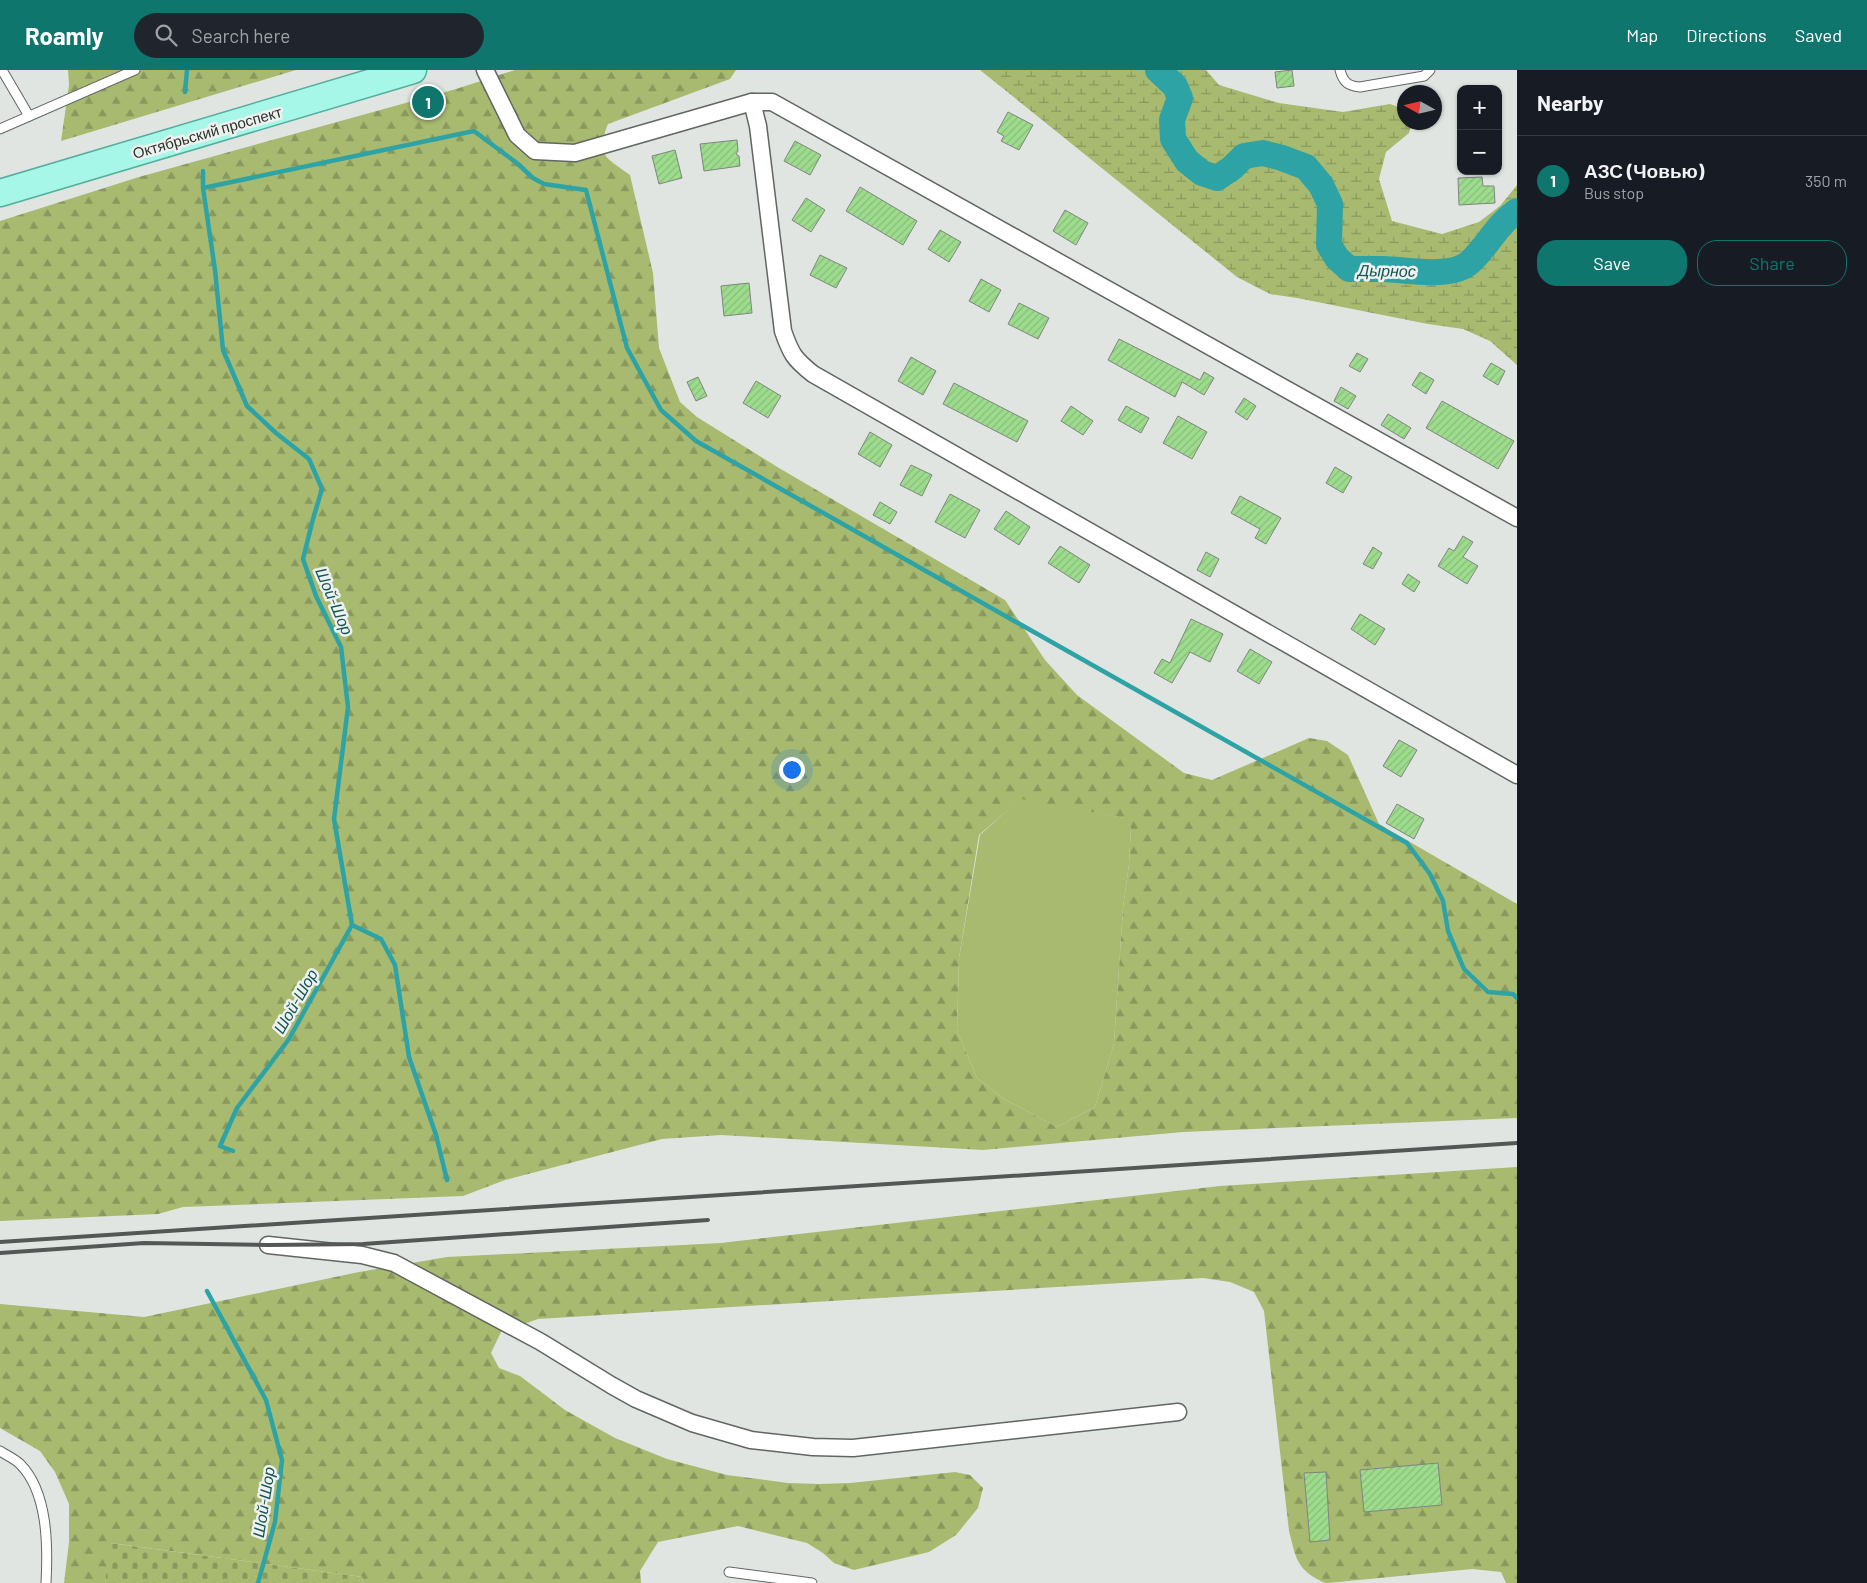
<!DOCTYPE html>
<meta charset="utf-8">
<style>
body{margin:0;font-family:Barlow,sans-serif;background:#20242c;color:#f1f3f6}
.controls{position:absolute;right:15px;top:15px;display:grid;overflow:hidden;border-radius:10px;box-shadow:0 1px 4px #0004}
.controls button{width:45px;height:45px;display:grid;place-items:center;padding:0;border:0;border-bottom:1px solid #363941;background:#171b24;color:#f1f3f6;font:25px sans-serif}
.compass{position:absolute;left:1397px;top:15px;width:45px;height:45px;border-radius:50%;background:#171b24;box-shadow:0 1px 4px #0004;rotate:278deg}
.you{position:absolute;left:791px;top:699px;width:18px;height:18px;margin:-12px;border:4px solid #fff;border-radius:50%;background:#1a73e8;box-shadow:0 0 0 8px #1a73e833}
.badge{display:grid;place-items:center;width:32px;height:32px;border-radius:50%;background:#0f766e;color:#fff;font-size:16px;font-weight:700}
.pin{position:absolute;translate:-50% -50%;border:2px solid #fff;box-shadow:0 1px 5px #0006}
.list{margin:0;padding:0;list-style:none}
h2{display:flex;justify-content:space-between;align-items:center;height:65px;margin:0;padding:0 20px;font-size:21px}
h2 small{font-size:16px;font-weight:400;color:#9ea1a6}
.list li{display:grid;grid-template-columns:32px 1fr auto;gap:15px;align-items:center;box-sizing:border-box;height:90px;padding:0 20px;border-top:1px solid #363941}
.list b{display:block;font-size:19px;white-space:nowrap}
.list p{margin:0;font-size:16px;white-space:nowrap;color:#9ea1a6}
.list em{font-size:16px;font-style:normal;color:#9ea1a6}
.actions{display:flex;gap:10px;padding:15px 20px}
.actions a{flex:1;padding:11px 0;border:1px solid #0f766e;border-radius:20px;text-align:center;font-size:18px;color:#0f766e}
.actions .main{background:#0f766e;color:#fff}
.icon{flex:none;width:28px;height:28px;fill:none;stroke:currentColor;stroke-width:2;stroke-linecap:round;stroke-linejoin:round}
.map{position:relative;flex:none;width:1517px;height:1513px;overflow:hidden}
header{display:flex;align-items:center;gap:30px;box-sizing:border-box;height:70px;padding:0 25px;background:#0f766e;color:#fff}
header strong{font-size:24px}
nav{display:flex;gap:28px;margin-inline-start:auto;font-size:18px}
.search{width:350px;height:45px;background:#20242c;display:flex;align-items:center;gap:12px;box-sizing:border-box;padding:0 18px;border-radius:28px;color:#9ea1a6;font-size:19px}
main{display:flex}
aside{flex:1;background:#171b24}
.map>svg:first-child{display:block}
.grass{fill:#a8ba70}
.forest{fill:url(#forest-firs);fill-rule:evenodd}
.wetland{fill:url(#wetland-marsh)}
.cemetery{fill:url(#cemetery-stones)}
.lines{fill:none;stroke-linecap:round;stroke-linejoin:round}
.stream{stroke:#2ea3a6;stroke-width:4.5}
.river{stroke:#2ea3a6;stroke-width:26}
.building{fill:url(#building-hatch);stroke:#818481}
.lane-casing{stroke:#616663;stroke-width:11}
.street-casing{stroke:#616663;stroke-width:19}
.primary-casing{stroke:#55ae9c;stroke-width:29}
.lane{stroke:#fff;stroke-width:9}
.street{stroke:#fff;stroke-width:16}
.primary{stroke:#a6f7e7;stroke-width:26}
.rail{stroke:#545755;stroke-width:4}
.labels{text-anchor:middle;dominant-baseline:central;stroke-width:5;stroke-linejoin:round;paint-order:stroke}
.street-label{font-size:15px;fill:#2f312f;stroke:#edf2ef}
.water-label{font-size:16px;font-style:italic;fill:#165557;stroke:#edf2ef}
</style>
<header>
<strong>Roamly</strong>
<div class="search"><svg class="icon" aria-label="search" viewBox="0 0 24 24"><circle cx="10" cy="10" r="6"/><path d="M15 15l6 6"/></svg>Search here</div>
<nav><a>Map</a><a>Directions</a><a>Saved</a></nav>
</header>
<main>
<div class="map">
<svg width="1517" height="1513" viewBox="0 0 1517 1513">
<defs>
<pattern id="forest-firs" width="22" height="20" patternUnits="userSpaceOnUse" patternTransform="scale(1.25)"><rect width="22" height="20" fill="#a8ba70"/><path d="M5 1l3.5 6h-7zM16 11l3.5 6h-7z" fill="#89985c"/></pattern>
<pattern id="wetland-marsh" width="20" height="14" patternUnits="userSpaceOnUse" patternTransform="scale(1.25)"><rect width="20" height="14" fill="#a8ba70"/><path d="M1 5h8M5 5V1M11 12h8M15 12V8" fill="none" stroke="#89985c"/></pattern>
<pattern id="cemetery-stones" width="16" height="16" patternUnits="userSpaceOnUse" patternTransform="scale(1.25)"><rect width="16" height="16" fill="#a8ba70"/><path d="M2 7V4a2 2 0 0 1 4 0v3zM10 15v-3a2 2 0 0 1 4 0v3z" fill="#89985c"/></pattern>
<pattern id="building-hatch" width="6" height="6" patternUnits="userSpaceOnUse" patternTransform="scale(1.25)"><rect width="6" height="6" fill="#9ddc8d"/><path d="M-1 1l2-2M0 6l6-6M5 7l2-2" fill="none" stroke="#88bd7a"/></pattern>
</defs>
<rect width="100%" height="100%" fill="#e0e5e2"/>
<polygon class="grass" points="1021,728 1125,748 1131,758 1129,794 1123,838 1114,973 1095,1037 1057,1057 1004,1029 977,1008 957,960 959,888 980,765"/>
<g class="forest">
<polygon points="68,0 296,0 61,71 69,15"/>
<path d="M515,0H736L730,9L608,54C595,86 606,87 630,105L653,203L659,278L680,332L697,347L779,398L1005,530L1045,590L1077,625L1184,703L1212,710L1309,668L1327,671L1348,685L1379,754L1517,834V1048L1183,1062L983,1080L721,1065L662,1069L505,1110L463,1126L183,1137L158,1144L0,1151V151L139,107L456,19ZM1021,729L1124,748L1131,758L1129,794L1123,838L1114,973L1095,1037L1057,1057L1004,1029L977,1008L957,960L959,888L979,765Z"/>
<path d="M1517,1097V1513H1506L1501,1502L1472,1499L1328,1513C1323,1513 1321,1511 1317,1509C1295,1497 1295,1483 1289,1461L1264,1241L1254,1222L1230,1212L1203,1208L538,1249L501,1262L491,1283L499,1298L520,1306L565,1340L615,1368L667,1389L727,1405L788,1413L819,1414L850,1413L955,1402L970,1405L983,1418L978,1438L956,1465L929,1482L854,1500L834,1493L823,1483L807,1473L738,1456L658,1472L640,1501L641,1513H362L363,1507L111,1473L105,1513H64L69,1472V1434L55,1402L40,1381L0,1358V1234L144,1247L359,1202L447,1187L721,1173L1220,1116Z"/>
</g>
<polygon class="wetland" points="980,0 1206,0 1219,15 1279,33 1343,42 1390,34 1404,39 1404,52 1412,53 1409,63 1386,82 1379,109 1392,151 1442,164 1479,152 1500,136 1517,115 1517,295 1490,271 1463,259 1428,254 1297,228 1270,224 1237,207"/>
<polygon class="cemetery" points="110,1473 363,1507 362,1513 105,1513"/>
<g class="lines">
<g class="stream">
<polyline points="185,22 187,0"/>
<polyline points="203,101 203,118 215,200 223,280 247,336 276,363 309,389 322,419 313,449 303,489 316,526 341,577 348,637 334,749 352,855 289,969 237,1038 220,1076 233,1081"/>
<polyline points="203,118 474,61 518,94 533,108 544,114 586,120 627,278 661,340 696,371 1407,773 1430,804 1443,831 1448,861 1464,899 1488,922 1513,924 1517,928"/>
<polyline points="352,855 381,869 395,895 409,987 436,1065 447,1110"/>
<polyline points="207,1221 266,1330 282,1390 275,1452 258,1513"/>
</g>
<path class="river" d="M1158,0L1175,16L1180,28L1172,50L1173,69L1187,91L1202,103L1217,108L1232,98L1244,86L1263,83L1282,88L1306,97L1321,115L1330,134L1329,175L1337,188L1349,199C1360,199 1372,199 1384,199C1407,200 1452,209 1470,192C1488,176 1496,155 1517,141"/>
</g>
<g class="building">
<polygon points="1292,0 1294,16 1277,18 1275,2"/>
<polygon points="1008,42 1033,55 1019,80 1001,71 1004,66 997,62"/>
<polygon points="737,70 738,81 736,84 739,86 740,96 704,101 700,74"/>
<polygon points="795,71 821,85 810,105 784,91"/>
<polygon points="675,80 682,108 659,114 652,86"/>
<polygon points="1482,107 1483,116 1494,116 1495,133 1459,135 1458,108"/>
<polygon points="860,117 917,151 903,175 846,141"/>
<polygon points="806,128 825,140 811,162 792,150"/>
<polygon points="1065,140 1088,153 1076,175 1053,161"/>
<polygon points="940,160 961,172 949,192 928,179"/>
<polygon points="820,185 847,198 836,218 810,205"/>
<polygon points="981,209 1001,220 989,242 969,231"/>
<polygon points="749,213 752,243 724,246 721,216"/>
<polygon points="1019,233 1049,248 1038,269 1008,254"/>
<polygon points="1119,269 1200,310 1204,302 1214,308 1204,325 1182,312 1175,327 1108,290"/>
<polygon points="1357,283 1368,289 1360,302 1349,296"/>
<polygon points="911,287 936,301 923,325 898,311"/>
<polygon points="1491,293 1505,301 1498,315 1483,306"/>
<polygon points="1420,302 1434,310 1426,324 1412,315"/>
<polygon points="698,307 707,326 696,331 687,312"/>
<polygon points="756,311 781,326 768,348 743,333"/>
<polygon points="954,313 1028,351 1017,372 943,334"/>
<polygon points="1341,317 1356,326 1348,339 1334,331"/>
<polygon points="1244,328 1256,336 1247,350 1235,342"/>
<polygon points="1442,331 1514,371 1498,399 1426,358"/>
<polygon points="1071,336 1093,351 1083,365 1061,351"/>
<polygon points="1126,336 1149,348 1141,363 1118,350"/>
<polygon points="1388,344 1411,358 1404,369 1381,355"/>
<polygon points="1178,346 1207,362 1192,389 1163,373"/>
<polygon points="870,362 892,375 880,397 858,384"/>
<polygon points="911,395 932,405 922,426 900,415"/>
<polygon points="1335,397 1352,407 1343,423 1326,413"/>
<polygon points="950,424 980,440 965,468 935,452"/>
<polygon points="1240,426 1281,448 1266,474 1255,468 1260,459 1231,443"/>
<polygon points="880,432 897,442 890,454 873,445"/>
<polygon points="1006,441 1030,457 1019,475 994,459"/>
<polygon points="1463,466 1473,472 1463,487 1478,496 1467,514 1438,496 1449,478 1454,481"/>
<polygon points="1060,476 1090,495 1079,513 1048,493"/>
<polygon points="1373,477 1382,483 1373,499 1363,494"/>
<polygon points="1206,482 1219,489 1210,507 1197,500"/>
<polygon points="1408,504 1420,512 1414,522 1402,514"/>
<polygon points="1360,544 1385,559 1375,575 1351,559"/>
<polygon points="1191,549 1223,564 1210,592 1190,582 1172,613 1154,603 1162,589 1170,593"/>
<polygon points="1250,579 1272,592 1259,614 1237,601"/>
<polygon points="1399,670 1417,680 1401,707 1383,696"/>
<polygon points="1397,734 1424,749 1414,769 1386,753"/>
<polygon points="1438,1393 1442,1435 1364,1442 1360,1400"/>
<polygon points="1326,1402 1330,1470 1310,1472 1304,1403"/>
</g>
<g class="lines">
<g class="lane-casing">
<g id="lane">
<polyline points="2,0 29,46"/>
<path d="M1340,0C1343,12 1348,16 1360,17L1424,6L1430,0"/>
<polyline points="0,59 135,0"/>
<path d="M0,1381C6,1385 15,1389 20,1394C48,1422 48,1476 46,1513"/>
<polyline points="729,1502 812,1513"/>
</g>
</g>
<g class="street-casing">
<g id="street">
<polyline points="485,0 517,65 535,81 575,83 752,32 772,32 1517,448"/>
<path d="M752,32L758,56L783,261C791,284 794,289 813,304L1517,705"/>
<polyline points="268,1175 362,1185 394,1193 541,1272 611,1315 636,1329 692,1353 751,1370 813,1377 853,1378 1178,1342"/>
</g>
</g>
<g class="primary-casing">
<polyline id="primary" points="0,123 413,0"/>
</g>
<use href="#lane" class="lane"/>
<use href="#street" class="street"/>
<use href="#primary" class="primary"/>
<g class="rail">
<polyline points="0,1172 1517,1073"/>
<polyline points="0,1183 144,1173 268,1175 363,1174 708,1150"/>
</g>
</g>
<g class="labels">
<g class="street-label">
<text transform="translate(207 62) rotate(-16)">Октябрьский проспект</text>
</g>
<g class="water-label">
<text transform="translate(1387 200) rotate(1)">Дырнос</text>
<text transform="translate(335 531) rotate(67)">Шой-Шор</text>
<text transform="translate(295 931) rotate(-60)">Шой-Шор</text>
<text transform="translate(263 1432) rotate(-81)">Шой-Шор</text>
</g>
</g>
</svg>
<div class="controls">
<button>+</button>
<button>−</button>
</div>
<svg class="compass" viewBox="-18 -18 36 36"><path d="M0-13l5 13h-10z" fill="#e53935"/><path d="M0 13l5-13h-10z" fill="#9ea1a6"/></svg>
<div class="you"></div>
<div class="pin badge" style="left:428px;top:32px">1</div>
</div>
<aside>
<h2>Nearby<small></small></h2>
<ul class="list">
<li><span class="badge">1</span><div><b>АЗС (Човью)</b><p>Bus stop</p></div><em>350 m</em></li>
</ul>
<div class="actions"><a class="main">Save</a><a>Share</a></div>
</aside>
</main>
